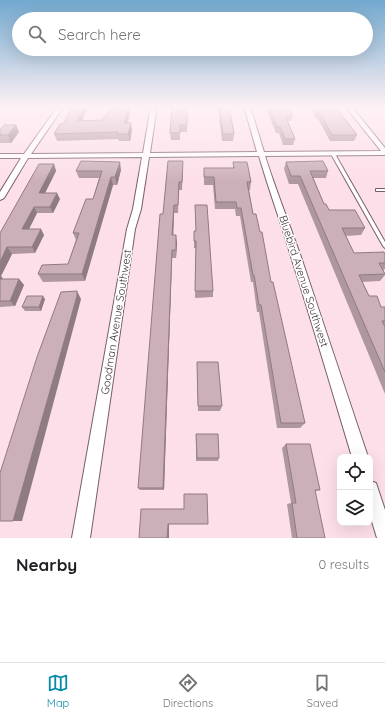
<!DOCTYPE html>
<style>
body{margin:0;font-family:Quicksand,sans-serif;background:#f6f6f6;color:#202124}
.controls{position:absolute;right:12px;bottom:12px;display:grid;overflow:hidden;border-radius:8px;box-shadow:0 4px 16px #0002}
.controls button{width:36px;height:36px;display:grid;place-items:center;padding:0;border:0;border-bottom:1px solid #e0e0e0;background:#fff;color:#202124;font:20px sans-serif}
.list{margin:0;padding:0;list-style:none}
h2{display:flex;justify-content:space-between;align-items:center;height:52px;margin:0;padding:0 16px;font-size:17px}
h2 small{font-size:13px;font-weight:400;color:#757577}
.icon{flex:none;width:22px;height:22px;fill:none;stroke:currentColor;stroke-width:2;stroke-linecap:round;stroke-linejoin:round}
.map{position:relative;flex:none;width:385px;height:538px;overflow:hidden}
.search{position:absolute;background:#fff;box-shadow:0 4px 16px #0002;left:12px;right:12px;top:12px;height:44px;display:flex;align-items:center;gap:10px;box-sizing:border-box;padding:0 14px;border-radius:22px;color:#757577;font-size:15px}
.sheet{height:124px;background:#fff}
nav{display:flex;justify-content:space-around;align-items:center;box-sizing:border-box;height:56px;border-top:1px solid #e0e0e0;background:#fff;font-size:11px;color:#757577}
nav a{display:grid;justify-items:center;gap:2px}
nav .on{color:#068bab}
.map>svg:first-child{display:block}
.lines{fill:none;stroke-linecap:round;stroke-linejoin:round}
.lane-casing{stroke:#775e66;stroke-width:2}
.street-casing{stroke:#775e66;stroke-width:2}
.lane{fill:#fff;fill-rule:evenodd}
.street{fill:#fff;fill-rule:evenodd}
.wall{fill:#af979f}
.shaded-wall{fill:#8f7b82}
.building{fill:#ccb0b9;stroke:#8f7b82}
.labels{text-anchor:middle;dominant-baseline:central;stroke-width:3;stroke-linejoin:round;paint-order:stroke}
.street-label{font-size:11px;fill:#3f3437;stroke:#fff}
</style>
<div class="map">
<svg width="385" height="538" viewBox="0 0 385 538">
<rect width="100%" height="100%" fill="#fddfe9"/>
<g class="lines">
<g class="lane-casing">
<g id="lane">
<polygon points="332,153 335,154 385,242 385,248 383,246 331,154"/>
<rect x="376" y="189" width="9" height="2"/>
</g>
</g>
<g class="street-casing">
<g id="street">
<path d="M58,106H64L31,154L143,153L151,106H157L150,153L257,152L244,106H250L264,152L381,151L345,106H351L385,148V155L265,156C276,191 290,225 302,260C324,325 346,391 368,457H352C332,391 313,325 292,260C282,225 269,191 259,156L149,157L141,209L135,229L90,538H72L127,229L133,209L142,157L28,158L4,198L0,200V192L21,158H0V154H24Z"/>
<polygon points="370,481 376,483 385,510 385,538 377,538 370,515"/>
</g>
</g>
<use href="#lane" class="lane"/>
<use href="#street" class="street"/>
</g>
<g class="wall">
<polygon points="188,106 187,132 180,132 180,140 171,140 170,133"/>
<polygon points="215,106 229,106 234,134 233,141 222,141 218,109 215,109"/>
<polygon points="267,106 288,106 293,115 291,121 287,121 295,139 293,145 283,145 279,133 276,133 266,108"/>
<polygon points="310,106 335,106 357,135 354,141 330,141 318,119 316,119"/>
<polygon points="82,120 128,123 132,130 130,141 119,141 118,139 57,141 54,134 63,124"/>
<polygon points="16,125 19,132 11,143 0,143 0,130"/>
<polygon points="233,162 251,182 250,190 249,190 253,214 271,282 305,423 300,428 277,428 259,312 257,312 253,282 251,282 240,216 236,216 235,209 215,209 213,185 204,185 204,168 233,168"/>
<polygon points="286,162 328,171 326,178 313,178 324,204 329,210 365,228 361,235 345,236 354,253 385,254 385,269 383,270 385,275 380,281 362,282 369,296 381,307 385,307 385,394 298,184 289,184 284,169"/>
<polygon points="54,164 56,171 45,193 60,199 53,213 37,213 29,229 44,235 35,253 12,254 1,276 3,279 19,279 24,285 15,306 0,307 0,233"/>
<polygon points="183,169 182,190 179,190 178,213 174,213 173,235 177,243 176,258 172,258 164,490 140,490 138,488 163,214"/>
<polygon points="121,170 117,185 113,185 85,281 43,282 38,274 68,264 76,240 73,233 93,199 99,178 79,178 76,171"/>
<polygon points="194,231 213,291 213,297 195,298 196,248 194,248"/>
<polygon points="45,299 41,311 25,311 22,307"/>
<polygon points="197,362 222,406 220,411 198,411"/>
<polygon points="196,434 219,458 218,461 196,461"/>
<polygon points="286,444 320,490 315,491 325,538 292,538 287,504 291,503 282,448"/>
</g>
<g class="shaded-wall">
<polygon points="84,106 89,106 79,127 77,121"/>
<polygon points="129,106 132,106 126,130 124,123"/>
<polygon points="131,123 132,130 130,141 128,134"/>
<polygon points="16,125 19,132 11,143 8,135"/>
<polygon points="120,162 121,170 117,185 115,177"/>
<polygon points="54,164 56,171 42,199 39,193"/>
<polygon points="111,177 113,185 85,281 82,274"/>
<polygon points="57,193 60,199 53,213 50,207"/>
<polygon points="174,205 174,213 173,243 172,235"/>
<polygon points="34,207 37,213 26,235 22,229"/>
<polygon points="41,229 44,235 35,253 32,247"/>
<polygon points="176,235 177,243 176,258"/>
<polygon points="7,247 12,254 1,276 3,279 0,285 0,262"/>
<polygon points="172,250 172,258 164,490 163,488"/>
<polygon points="19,279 24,285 15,306 10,301"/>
<polygon points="77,291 81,299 80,303 22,521 13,521"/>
<polygon points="43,296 45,299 41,311 39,307"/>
<polygon points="168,524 169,524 169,538 167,538"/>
</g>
<g class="building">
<polygon points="73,106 84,106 77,121 102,120 104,116 106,116 109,109 116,108 117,106 129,106 124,123 131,123 128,134 117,134 118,132 54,134 60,124 63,124"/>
<polygon points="172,106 187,106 187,125 180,125 180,133 170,133"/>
<polygon points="219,106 229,106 234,134 223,134"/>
<polygon points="269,106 288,106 293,115 285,115 295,139 285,139 280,127 277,127"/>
<polygon points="314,106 335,106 357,135 332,135 320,113 318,113"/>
<polygon points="4,125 16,125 8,135 0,135 0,130"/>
<polygon points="81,161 120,162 115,177 111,177 82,274 38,274 42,265 68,264 79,233 73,233 86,199 93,199 102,171 76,171"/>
<polygon points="168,161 183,161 182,182 179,182 178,205 174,205 172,235 176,235 176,250 172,250 163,488 138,488 160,214 163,214"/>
<polygon points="323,161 328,171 310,171 324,204 326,204 329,210 355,210 365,228 342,228 354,253 384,252 385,254 385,263 379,263 385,274 359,275 369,296 377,296 381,307 385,307 385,321 382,321 385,327 385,372 300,176 291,176 286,162"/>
<polygon points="233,162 247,162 251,182 247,182 253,214 256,214 260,232 262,232 271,282 273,282 305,423 281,423 261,305 259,305 254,275 253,275 241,208 237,208 236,202 216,202 214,177 204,177 204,168 234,168"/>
<polygon points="39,164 54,164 39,193 57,193 50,207 34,207 22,229 41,229 32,247 7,247 0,262 0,233"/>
<polygon points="195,205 207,205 213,291 195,291 196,241 194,241 194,231 196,231"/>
<polygon points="0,279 19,279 10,301 0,301"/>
<polygon points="77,291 77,296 13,521 0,521 0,473 37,357 61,292"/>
<polygon points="27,296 43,296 39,307 22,307"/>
<polygon points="197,362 218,362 222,406 198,406"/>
<polygon points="196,434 218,434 219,458 197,458"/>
<polygon points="286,444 310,444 320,490 315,490 325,538 297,538 292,503 296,503"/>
<polygon points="184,494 207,494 208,524 168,524 167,538 139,538 141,509 184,509"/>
</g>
<linearGradient id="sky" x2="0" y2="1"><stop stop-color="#72a8ce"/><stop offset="0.59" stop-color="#fef1f5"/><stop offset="1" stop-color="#fef1f5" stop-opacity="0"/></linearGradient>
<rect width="385" height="181" fill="url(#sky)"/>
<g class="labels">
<g class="street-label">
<text transform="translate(304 281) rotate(72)">Bluebird Avenue Southwest</text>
<text transform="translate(116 322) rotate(-81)">Goodman Avenue Southwest</text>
</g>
</g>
</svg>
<div class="controls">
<button><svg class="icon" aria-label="locate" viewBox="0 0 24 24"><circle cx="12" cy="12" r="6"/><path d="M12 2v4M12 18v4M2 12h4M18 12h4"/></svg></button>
<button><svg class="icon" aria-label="layers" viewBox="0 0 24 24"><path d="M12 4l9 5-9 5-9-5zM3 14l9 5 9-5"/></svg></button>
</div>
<div class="search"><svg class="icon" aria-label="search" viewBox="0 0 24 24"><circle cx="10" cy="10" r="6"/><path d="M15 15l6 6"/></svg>Search here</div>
</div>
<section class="sheet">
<h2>Nearby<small>0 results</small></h2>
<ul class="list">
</ul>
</section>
<nav>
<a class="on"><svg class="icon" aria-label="map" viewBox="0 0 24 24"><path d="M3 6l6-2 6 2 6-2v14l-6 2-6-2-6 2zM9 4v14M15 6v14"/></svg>Map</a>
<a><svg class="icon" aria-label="directions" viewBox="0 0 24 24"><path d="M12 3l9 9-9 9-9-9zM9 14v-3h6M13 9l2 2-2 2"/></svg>Directions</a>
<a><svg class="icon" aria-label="saved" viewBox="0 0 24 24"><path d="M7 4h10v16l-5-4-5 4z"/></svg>Saved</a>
</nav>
